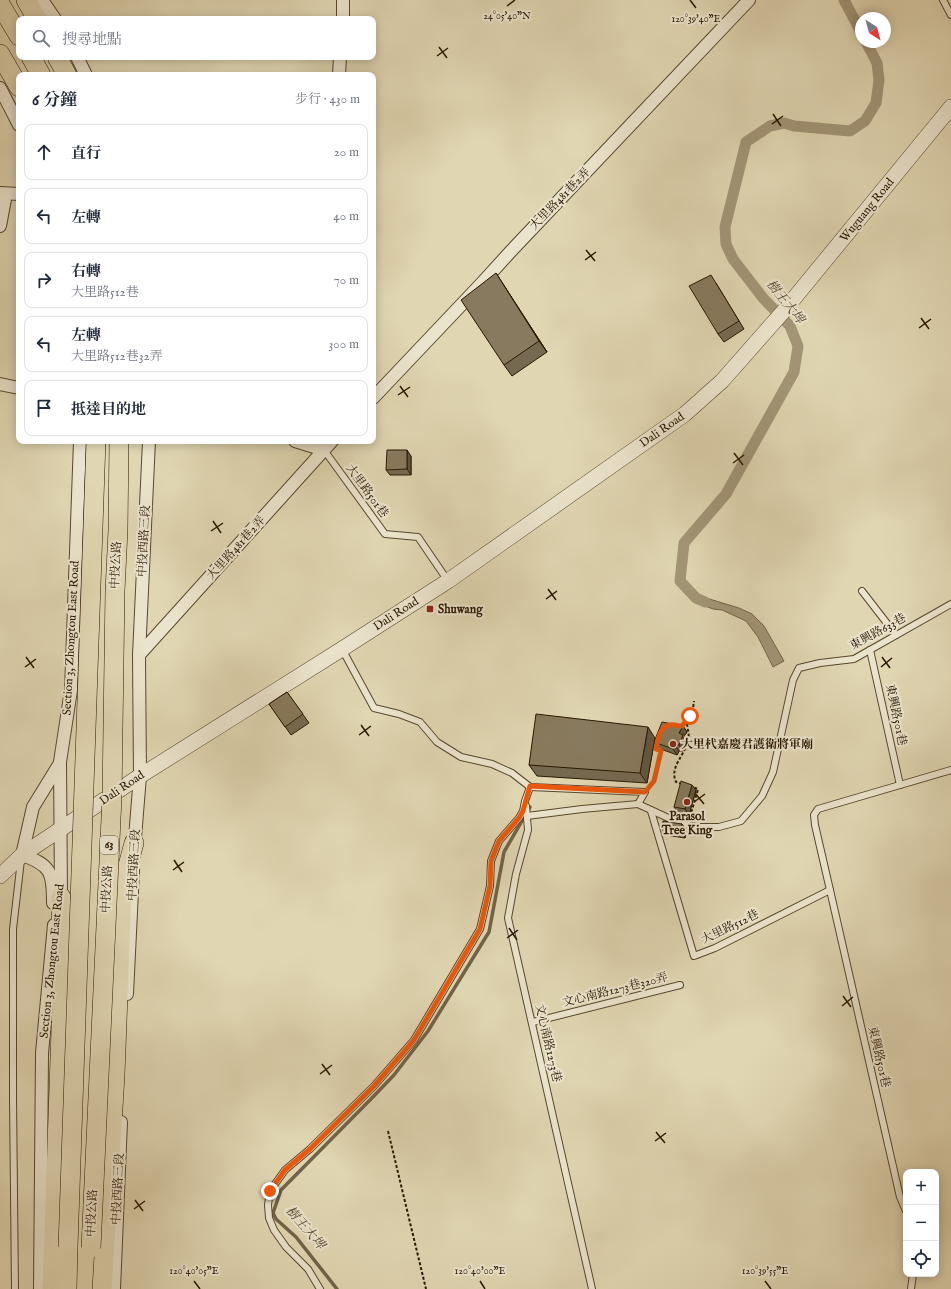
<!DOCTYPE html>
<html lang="zh-TW">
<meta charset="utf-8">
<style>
body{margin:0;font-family:"IM FELL English","Noto Serif TC",serif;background:#f6f6f7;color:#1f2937}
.controls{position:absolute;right:12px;bottom:12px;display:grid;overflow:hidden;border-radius:8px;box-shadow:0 2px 10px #0003}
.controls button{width:36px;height:36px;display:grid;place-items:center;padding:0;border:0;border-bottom:1px solid #e0e1e3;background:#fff;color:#1f2937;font:20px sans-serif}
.compass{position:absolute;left:855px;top:12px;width:36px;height:36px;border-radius:50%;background:#fff;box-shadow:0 2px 10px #0003;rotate:144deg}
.stop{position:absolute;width:12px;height:12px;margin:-9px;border:3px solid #ea580c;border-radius:50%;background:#fff}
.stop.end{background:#ea580c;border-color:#fff;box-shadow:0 1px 4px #0008}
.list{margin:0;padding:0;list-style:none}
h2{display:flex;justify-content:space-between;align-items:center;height:52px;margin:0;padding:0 16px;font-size:17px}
h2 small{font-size:13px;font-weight:400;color:#747a83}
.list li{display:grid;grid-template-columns:26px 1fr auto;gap:12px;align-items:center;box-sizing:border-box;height:56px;margin:0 8px 8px;padding:0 8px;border:1px solid #e0e1e3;border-radius:8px}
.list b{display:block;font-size:15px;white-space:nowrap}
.list p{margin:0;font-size:13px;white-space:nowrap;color:#747a83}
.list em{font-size:13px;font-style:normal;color:#747a83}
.icon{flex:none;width:22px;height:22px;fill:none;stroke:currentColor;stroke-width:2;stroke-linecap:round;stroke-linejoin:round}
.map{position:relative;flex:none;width:951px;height:1289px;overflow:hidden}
.search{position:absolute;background:#fff;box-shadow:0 2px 10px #0003;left:16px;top:16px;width:360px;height:44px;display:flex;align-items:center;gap:10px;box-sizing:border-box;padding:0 14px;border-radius:8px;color:#747a83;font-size:15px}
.panel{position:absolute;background:#fff;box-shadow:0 2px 10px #0003;left:16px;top:72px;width:360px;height:372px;border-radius:8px}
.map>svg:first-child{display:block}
.water{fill:#a29576;stroke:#726348}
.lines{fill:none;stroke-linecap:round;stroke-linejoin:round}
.stream{stroke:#726348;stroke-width:3.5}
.canal{stroke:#a29576;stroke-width:11}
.service-casing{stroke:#57472e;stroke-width:8}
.minor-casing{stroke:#57472e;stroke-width:14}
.tertiary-casing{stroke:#57472e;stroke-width:16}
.primary-casing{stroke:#291702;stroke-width:20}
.path{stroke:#291702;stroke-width:2;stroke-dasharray:3 2;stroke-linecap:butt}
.service{stroke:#ebe4cd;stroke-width:6}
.minor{stroke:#ebe4cd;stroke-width:12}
.tertiary{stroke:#ebe4cd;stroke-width:15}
.primary{stroke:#e0d6b2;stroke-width:19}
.primary-bridge-casing{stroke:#291702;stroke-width:20;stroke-linecap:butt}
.primary-bridge{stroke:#e0d6b2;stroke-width:19}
.wall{fill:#756951;stroke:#291702}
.shaded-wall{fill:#5f5542;stroke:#291702}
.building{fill:#887a5e;stroke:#291702}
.route{stroke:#ea580c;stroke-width:5}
.ticks{fill:none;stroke:#291702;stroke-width:1.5}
.poi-dot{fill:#8f2418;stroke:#ebe4cd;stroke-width:1.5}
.labels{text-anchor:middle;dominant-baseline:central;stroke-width:4;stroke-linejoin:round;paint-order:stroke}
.shield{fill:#ebe4cd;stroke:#63543f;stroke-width:1}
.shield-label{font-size:11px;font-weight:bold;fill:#291702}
.street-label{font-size:12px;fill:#291702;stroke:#ebe4cd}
.poi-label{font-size:12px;font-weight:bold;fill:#291702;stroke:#ebe4cd;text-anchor:start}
.water-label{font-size:13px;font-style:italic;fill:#594930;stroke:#ebe4cd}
.ticks-label{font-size:10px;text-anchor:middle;fill:#291702;stroke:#ebe4cd;stroke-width:4;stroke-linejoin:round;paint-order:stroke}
</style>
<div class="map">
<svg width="951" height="1289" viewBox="0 0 951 1289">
<rect width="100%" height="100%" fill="#e0d6b2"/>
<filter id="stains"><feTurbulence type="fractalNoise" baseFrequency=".005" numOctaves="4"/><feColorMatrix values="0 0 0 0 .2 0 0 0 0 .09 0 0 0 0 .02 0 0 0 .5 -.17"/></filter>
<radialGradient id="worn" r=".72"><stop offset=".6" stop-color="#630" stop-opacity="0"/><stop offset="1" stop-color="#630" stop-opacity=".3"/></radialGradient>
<polygon class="water" points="693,594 739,608 752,614 764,626 784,661 773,667 758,637 746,621 722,610 713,609 697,603 695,602"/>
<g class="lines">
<polyline class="stream" points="337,1289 296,1237 276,1219 273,1213 281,1190 371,1099 394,1075 428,1031 489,932 504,852 530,807"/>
<g class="canal">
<polyline points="844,0 861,32"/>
<polyline points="705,602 696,598 680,581 684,543 726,494 794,372 798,346 790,326 763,298 733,259 726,244 725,227 746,142 770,126 784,123 794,126 850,131 865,121 876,103 879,80 877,63 866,42"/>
</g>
<g class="service-casing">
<g id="service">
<polyline points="943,0 951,15"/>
<polyline points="324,450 385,534 418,537 448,581"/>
<polyline points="862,591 896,635"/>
<polyline points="342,649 374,708 399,714 420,722 437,742 461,757 492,764 512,773 530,787 645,792 638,804"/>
<polyline points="870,650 900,785"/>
<polyline points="638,804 677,822 696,827 719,827 741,821 762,796 773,772 793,680 799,668 820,663 854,659 951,604"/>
<polyline points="526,806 528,830 516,874 508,918 592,1289"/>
<polyline points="651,811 694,956 715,948 830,890 900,1197 906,1211"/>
<polyline points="527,816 582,809 638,804"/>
<polyline points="830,890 815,825 814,815 818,809 951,770"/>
<polyline points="533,1022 680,985"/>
<polyline points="15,1289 13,1097 13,929 21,860"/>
<polyline points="320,1289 308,1269 286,1247 274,1230 269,1218 268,1205 270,1191 285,1170 310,1149 374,1086 414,1040 480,929 490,886 491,861 499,841 519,818 523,811 525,801 530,787"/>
<polyline points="911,1289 913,1274"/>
</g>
</g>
<g class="minor-casing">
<g id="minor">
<polyline points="42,0 55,19"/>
<polyline points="343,19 343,0"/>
<polyline points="77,57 86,75"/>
<polyline points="339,75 340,57"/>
<polyline points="0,88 19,125"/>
<polyline points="0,193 19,194"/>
<polyline points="0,226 6,194"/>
<polyline points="0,384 19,388"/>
<polyline points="373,398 482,283 512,250 749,0"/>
<polyline points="295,441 324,450"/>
<polyline points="139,655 332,441"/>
<polyline points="134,850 140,776 139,655 149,441"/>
<path d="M53,903C53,872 51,865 22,855L33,807L60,763"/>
<polyline points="59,903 61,897 60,762 71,690 80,441"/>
<polyline points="127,994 133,871"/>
<polyline points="40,1289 42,1053 54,925"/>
<polyline points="114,1289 121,1122"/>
</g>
</g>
<g class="tertiary-casing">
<polyline id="tertiary" points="0,876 22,855 140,776 342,649 448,581 685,414 722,381 782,313 951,107"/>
</g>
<g class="primary-casing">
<g id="primary">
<polyline points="26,0 37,19"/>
<polyline points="0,4 19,36"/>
<polyline points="0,54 19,87"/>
<polyline points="31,57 41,75"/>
<polyline points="57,57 67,75"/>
<polyline points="52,1289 62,1001 61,897"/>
<polyline points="67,1289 68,1247"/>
<polyline points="102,1289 115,1075 122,888 134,843"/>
</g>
</g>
<g class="path">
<path d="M679,726C690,724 693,710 694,701"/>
<path d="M682,784L676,782C669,767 685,755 688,741C690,734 687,729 687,722"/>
<polyline points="650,786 654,781 661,751 656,749 657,745"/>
<polyline points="690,817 698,789 692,787"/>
<polyline points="388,1131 426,1289"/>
</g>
<use href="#service" class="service"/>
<use href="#minor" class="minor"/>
<use href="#tertiary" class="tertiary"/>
<use href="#primary" class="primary"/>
<g class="primary-bridge-casing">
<g id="primary-bridge">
<polyline points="68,1247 96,441"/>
<polyline points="91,1248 112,797 115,591 118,530 119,441"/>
</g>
</g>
<use href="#primary-bridge" class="primary-bridge"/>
</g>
<g class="wall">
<polygon points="716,283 744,329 724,342 718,334"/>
<polygon points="503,284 547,352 512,376 504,365"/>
<polygon points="411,456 411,475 390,475 386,470"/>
<polygon points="287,692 309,723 291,735 269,704"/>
<polygon points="683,726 687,732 684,736 687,740 683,751 679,751 677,755 658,748 654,743 647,783 537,776 529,765 655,738 655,740"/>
<polygon points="696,790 689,815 678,813 674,807"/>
<polygon points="682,824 686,830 685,838 666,835 662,829"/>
</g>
<g class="shaded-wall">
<polygon points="496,273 503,284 547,352 539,341"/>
<polygon points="407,450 411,456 411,475 407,469"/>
<polygon points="683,726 687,732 684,736 687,740 683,751 679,745 679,733"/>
<polygon points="648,727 655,738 647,783 640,773"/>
<polygon points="675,745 679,751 677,755 673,749"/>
<polygon points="692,785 696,790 689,815 685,809"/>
<polygon points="682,824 686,830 685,838 681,832"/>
</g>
<g class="building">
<polygon points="496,273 539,341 504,365 461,300"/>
<polygon points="711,275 739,321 718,334 689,286"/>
<polygon points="387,450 407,450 407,469 386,470"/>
<polygon points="287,692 303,714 285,727 269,704"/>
<polygon points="536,714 648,727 640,773 529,765"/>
<polygon points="662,722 683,726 679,733 683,735 679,745 675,745 673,749 654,742"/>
<polygon points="681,781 692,785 685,809 674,807"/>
<polygon points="663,821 682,824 681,832 662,829"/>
</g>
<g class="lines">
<path class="route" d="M270,1191L285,1170L310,1149L374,1086L414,1040L480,929L490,886L491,861L499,841L519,818L523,811L530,786L645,792L654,781L661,751L656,749C658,741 659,727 670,725C674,724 678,726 682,726L690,716"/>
</g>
<path class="ticks" d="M690,0L696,8M507,6L515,0M439,47L447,58M437,56L448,48M773,114L781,126M772,124L783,116M586,250L595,261M585,260L596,252M921,318L929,329M919,328L931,319M400,386L408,397M398,395L410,387M734,453L743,465M733,463L744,455M213,521L221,533M211,531L223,523M548,589L556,600M546,599L557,591M26,657L34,668M882,657L890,668M25,667L36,659M881,667L892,658M361,725L369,736M359,735L371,726M695,793L704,804M694,802L705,794M174,860L182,872M173,870L184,862M509,928L517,940M507,938L518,930M843,996L851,1007M842,1006L853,997M322,1064L330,1075M320,1074L332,1065M656,1132L665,1143M655,1141L666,1133M135,1200L143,1211M134,1209L145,1201M194,1281L200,1289M480,1281L485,1289M765,1281L771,1289"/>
<g class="poi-dot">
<rect x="426" y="605" width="8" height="8" rx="2"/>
<circle cx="673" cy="744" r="4"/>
<circle cx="687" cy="802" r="4"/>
</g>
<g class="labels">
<rect class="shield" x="100" y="836" width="18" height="18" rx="3"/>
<g class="shield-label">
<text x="109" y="845">63</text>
</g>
<g class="street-label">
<text transform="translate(560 199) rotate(-46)">大里路481巷2弄</text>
<text transform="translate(867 210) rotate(-51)">Wuguang Road</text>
<text transform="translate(662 430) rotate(-35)">Dali Road</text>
<text transform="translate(367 491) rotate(54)">大里路501巷</text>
<text transform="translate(144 541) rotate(-87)">中投西路三段</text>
<text transform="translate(236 548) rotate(-48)">大里路481巷2弄</text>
<text transform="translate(116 565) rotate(-87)">中投公路</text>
<text transform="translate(396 614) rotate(-33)">Dali Road</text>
<text transform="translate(878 632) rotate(-29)">東興路633巷</text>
<text transform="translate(71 638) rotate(-87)">Section 3, Zhongtou East Road</text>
<text transform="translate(896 715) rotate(78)">東興路501巷</text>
<text transform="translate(122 788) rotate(-34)">Dali Road</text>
<text transform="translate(134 865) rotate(-87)">中投西路三段</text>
<text transform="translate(107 889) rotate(-87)">中投公路</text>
<text transform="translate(730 927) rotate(-26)">大里路512巷</text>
<text transform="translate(52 961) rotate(-84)">Section 3, Zhongtou East Road</text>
<text transform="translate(615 990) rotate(-14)">文心南路1273巷320弄</text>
<text transform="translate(548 1043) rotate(77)">文心南路1273巷</text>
<text transform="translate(879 1057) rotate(77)">東興路501巷</text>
<text transform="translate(118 1189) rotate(-87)">中投西路三段</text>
<text transform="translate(92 1213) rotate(-87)">中投公路</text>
</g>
<g class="poi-label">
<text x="438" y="609">Shuwang</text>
<text x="681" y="744">大里杙嘉慶君護衛將軍廟</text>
<text x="687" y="816" text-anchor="middle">Parasol<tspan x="687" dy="14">Tree King</tspan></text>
</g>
<g class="water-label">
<text transform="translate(785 302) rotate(51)">樹王大埤</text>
<text transform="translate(305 1228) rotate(49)">樹王大埤</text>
</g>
</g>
<g class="ticks-label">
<text x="507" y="19">24°05'40"N</text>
<text x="696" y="22">120°39'40"E</text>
<text x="194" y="1274">120°40'05"E</text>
<text x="480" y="1274">120°40'00"E</text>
<text x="765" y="1274">120°39'55"E</text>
</g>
<rect width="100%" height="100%" filter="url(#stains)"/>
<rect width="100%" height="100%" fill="url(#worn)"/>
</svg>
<div class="controls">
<button>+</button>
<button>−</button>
<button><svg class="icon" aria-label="locate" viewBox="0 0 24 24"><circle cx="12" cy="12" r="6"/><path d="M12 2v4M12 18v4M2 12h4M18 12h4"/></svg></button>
</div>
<svg class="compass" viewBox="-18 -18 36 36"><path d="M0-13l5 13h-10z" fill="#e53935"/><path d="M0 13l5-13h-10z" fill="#747a83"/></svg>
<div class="stop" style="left:690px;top:716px"></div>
<div class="stop end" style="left:270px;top:1191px"></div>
<div class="search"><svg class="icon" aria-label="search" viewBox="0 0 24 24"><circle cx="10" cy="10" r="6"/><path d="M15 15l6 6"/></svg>搜尋地點</div>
<section class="panel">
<h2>6 分鐘<small>步行 · 430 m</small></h2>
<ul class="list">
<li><svg class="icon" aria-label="ahead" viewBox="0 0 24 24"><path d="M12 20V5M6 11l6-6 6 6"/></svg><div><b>直行</b></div><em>20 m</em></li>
<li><svg class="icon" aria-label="left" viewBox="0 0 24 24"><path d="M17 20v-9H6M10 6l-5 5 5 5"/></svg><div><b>左轉</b></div><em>40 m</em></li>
<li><svg class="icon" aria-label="right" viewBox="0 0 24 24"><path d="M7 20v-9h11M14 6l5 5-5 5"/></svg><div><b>右轉</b><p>大里路512巷</p></div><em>70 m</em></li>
<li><svg class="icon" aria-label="left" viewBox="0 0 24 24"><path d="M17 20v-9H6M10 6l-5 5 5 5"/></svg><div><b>左轉</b><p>大里路512巷32弄</p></div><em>300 m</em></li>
<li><svg class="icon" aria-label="arrive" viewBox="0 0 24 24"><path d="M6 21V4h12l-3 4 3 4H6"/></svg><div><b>抵達目的地</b></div></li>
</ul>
</section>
</div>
